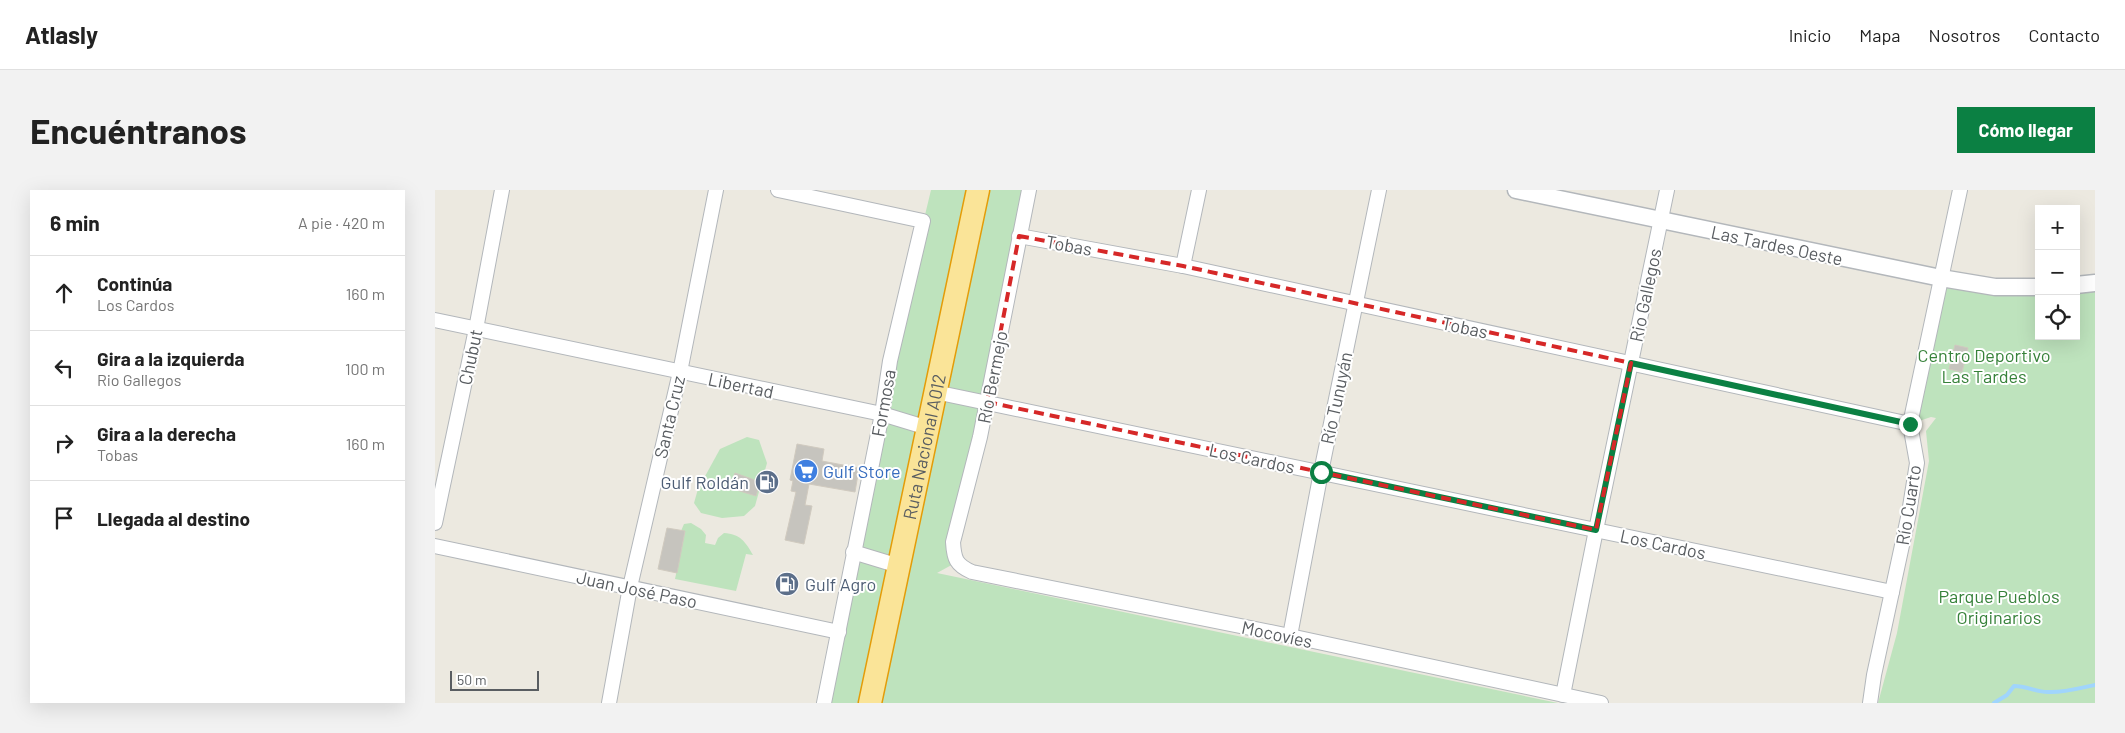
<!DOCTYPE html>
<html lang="es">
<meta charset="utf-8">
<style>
body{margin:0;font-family:Barlow,sans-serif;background:#f2f2f2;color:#222}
.controls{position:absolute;right:15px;top:15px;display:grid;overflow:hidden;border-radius:0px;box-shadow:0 5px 20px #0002}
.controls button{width:45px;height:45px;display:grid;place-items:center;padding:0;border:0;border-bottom:1px solid #e0e0e0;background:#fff;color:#222;font:25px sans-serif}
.scale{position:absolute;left:15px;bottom:12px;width:89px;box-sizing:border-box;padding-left:5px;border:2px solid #595d61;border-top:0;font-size:14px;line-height:18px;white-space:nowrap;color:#595d61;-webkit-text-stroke:4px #fff;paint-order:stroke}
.stop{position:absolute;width:15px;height:15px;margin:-11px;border:4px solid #0b8043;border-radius:50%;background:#fff}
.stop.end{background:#0b8043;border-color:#fff;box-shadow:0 1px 5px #0008}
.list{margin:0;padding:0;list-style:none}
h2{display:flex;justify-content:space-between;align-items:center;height:65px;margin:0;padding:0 20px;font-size:21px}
h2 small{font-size:16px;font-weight:400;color:#767676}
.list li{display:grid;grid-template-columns:32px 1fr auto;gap:15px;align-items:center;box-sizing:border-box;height:75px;padding:0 20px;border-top:1px solid #e0e0e0}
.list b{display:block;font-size:19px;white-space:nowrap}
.list p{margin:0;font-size:16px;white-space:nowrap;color:#767676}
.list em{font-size:16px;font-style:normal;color:#767676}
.icon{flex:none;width:28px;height:28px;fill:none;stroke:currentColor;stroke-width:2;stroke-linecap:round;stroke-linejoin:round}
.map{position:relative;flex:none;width:1660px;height:513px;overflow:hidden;border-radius:0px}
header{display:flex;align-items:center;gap:30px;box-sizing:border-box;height:70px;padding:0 25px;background:#fff;border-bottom:1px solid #e0e0e0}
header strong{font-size:24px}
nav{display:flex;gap:28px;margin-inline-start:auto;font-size:18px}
.intro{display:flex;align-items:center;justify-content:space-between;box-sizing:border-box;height:120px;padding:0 30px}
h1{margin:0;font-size:35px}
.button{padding:12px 22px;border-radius:0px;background:#0b8043;color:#fff;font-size:18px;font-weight:700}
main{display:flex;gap:30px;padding:0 30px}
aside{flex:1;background:#fff;border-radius:0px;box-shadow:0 5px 20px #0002}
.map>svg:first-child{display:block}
.green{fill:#bee3bd}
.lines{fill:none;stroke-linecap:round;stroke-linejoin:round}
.stream{stroke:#a0d5fc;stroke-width:4}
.building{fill:#c6c4be;stroke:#d0cabf}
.minor-casing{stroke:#b3b7bb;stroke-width:16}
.tertiary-casing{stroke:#b3b7bb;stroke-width:19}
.trunk-casing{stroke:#e49c08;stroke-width:25}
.minor{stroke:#fff;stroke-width:14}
.tertiary{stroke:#fff;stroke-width:16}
.trunk{stroke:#fae498;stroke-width:22}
.route{stroke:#0b8043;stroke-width:6}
.marked{fill:none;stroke:#d62828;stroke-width:4;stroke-dasharray:10 6;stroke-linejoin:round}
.labels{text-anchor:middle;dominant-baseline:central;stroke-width:4;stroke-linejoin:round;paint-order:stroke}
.street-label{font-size:18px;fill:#595d61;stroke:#fff}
.park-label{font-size:18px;fill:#37823a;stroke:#fff}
.shop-label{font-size:18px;fill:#366cbe;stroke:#fff;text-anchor:start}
.service-label{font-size:18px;fill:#4e5e75;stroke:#fff;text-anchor:end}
</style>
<header>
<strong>Atlasly</strong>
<nav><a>Inicio</a><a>Mapa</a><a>Nosotros</a><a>Contacto</a></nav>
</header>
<div class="intro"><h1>Encuéntranos</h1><a class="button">Cómo llegar</a></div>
<main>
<aside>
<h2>6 min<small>A pie · 420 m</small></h2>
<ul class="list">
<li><svg class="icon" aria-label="ahead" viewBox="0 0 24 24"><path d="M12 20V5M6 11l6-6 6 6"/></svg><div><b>Continúa</b><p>Los Cardos</p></div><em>160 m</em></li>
<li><svg class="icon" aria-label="left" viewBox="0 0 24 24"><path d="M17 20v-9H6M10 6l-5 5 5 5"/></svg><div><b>Gira a la izquierda</b><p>Rio Gallegos</p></div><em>100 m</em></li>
<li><svg class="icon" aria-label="right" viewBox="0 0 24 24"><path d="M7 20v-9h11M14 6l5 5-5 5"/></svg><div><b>Gira a la derecha</b><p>Tobas</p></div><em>160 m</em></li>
<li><svg class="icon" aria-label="arrive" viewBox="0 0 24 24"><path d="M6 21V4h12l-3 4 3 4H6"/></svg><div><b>Llegada al destino</b></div></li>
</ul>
</aside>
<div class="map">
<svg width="1660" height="513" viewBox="0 0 1660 513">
<rect width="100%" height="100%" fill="#ece9e0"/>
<g class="green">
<polygon points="496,0 594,0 518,352 522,372 502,383 1123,513 389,513 455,171"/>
<polygon points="1506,88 1604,97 1604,146 1641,146 1641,95 1660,93 1660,513 1443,513 1462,443 1494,271 1491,241 1501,228 1496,227 1475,234"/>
<polygon points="312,247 324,250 332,273 320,316 309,326 287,328 266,323 259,313 263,299 285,259"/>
<path d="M256,333L266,339L271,345L270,353L280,355L283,348L289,343C305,344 310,351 318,365L311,364L301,401L240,389L250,342L246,341L249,334Z"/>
</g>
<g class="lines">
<path class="stream" d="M1559,513L1572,505L1579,496C1592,496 1601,502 1613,502C1628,503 1645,498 1660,495"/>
</g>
<g class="building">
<polygon points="1520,155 1533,158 1527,182 1514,179"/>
<polygon points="362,254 389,259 387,271 424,278 420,302 374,294 370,315 377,316 369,354 350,350 361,302 356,301 358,291 355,290"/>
<polygon points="300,283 325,292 321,306 295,298"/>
<polygon points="232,338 250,341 242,383 223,379"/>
</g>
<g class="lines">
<g class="minor-casing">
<g id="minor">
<polyline points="343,0 488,31 455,171 447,224 389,513"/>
<path d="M594,0L545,247L518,352C519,369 521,375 537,382L855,446L1166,513"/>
<polyline points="584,46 748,76 1475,234"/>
<polyline points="748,76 764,0"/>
<polyline points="0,130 447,224 493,238"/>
<polyline points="500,202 1457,402"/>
<polyline points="0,333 41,139 67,0"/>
<polyline points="0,356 404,442"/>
<polyline points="418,362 464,376"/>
<polyline points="855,446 886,282 944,0"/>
<polyline points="1128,505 1161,340 1232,0"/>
<polyline points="174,513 195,397 245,182 281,0"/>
<polyline points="1435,513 1439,485 1474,323 1482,273 1475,234 1525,0"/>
</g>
</g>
<g class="tertiary-casing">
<g id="tertiary">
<polyline points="1081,0 1506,88 1560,97 1604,97"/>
<polyline points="1641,95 1660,93"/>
</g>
</g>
<g class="trunk-casing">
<g id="trunk">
<path id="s1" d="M435,513L543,0"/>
</g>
</g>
<use href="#minor" class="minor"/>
<use href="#tertiary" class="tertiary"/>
<use href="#trunk" class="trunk"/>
</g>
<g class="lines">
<polyline class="route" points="886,282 1161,340 1196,173 1475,234"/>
</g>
<path class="marked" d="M584,46L748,76L1196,173L1161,340L552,212Z"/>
<defs>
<g id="supermarket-disc" transform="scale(1.25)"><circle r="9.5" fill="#3f7fe0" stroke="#fff"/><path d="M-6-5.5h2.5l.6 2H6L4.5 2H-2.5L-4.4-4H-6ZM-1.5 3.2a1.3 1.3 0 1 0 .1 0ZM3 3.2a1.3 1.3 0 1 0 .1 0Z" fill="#fff"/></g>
<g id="fuel-disc" transform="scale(1.25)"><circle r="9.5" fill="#5c6f8a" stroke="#fff"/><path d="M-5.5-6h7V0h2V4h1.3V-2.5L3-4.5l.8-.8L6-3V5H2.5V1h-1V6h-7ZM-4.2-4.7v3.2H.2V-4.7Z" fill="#fff"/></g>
</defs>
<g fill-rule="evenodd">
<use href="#supermarket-disc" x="371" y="281"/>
<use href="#fuel-disc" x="332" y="292"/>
<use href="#fuel-disc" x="352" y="394"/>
</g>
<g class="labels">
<g class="street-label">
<text transform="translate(634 55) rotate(10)">Tobas</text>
<text transform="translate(1342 55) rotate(12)">Las Tardes Oeste</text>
<text transform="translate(1210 105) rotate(-78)">Rio Gallegos</text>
<text transform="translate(1030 137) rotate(12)">Tobas</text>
<text transform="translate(35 167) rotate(-78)">Chubut</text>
<text transform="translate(557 187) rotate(-79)">Río Bermejo</text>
<text transform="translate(306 195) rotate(12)">Libertad</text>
<text transform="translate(901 208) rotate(-78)">Río Tunuyán</text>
<text transform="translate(448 213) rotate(-80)">Formosa</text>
<text transform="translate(234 227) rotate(-77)">Santa Cruz</text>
<text stroke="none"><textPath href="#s1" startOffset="262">Ruta Nacional A012</textPath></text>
<text transform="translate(817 268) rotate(12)">Los Cardos</text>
<text transform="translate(1473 315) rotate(-81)">Río Cuarto</text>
<text transform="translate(1228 354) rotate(12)">Los Cardos</text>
<text transform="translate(202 399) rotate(12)">Juan José Paso</text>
<text transform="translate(842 444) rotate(12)">Mocovíes</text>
</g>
<g class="park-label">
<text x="1549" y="165">Centro Deportivo<tspan x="1549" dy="21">Las Tardes</tspan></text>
<text x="1564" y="406">Parque Pueblos<tspan x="1564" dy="21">Originarios</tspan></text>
</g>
<g class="shop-label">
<text x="388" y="281">Gulf Store</text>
</g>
<g class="service-label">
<text x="314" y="292">Gulf Roldán</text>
<text x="370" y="394" text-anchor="start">Gulf Agro</text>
</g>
</g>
</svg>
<div class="controls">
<button>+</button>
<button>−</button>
<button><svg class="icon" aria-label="locate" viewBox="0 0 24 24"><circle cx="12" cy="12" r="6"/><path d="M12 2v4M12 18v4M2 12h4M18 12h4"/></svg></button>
</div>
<div class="scale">50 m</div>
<div class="stop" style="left:886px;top:282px"></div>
<div class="stop end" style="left:1475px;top:234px"></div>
</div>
</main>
